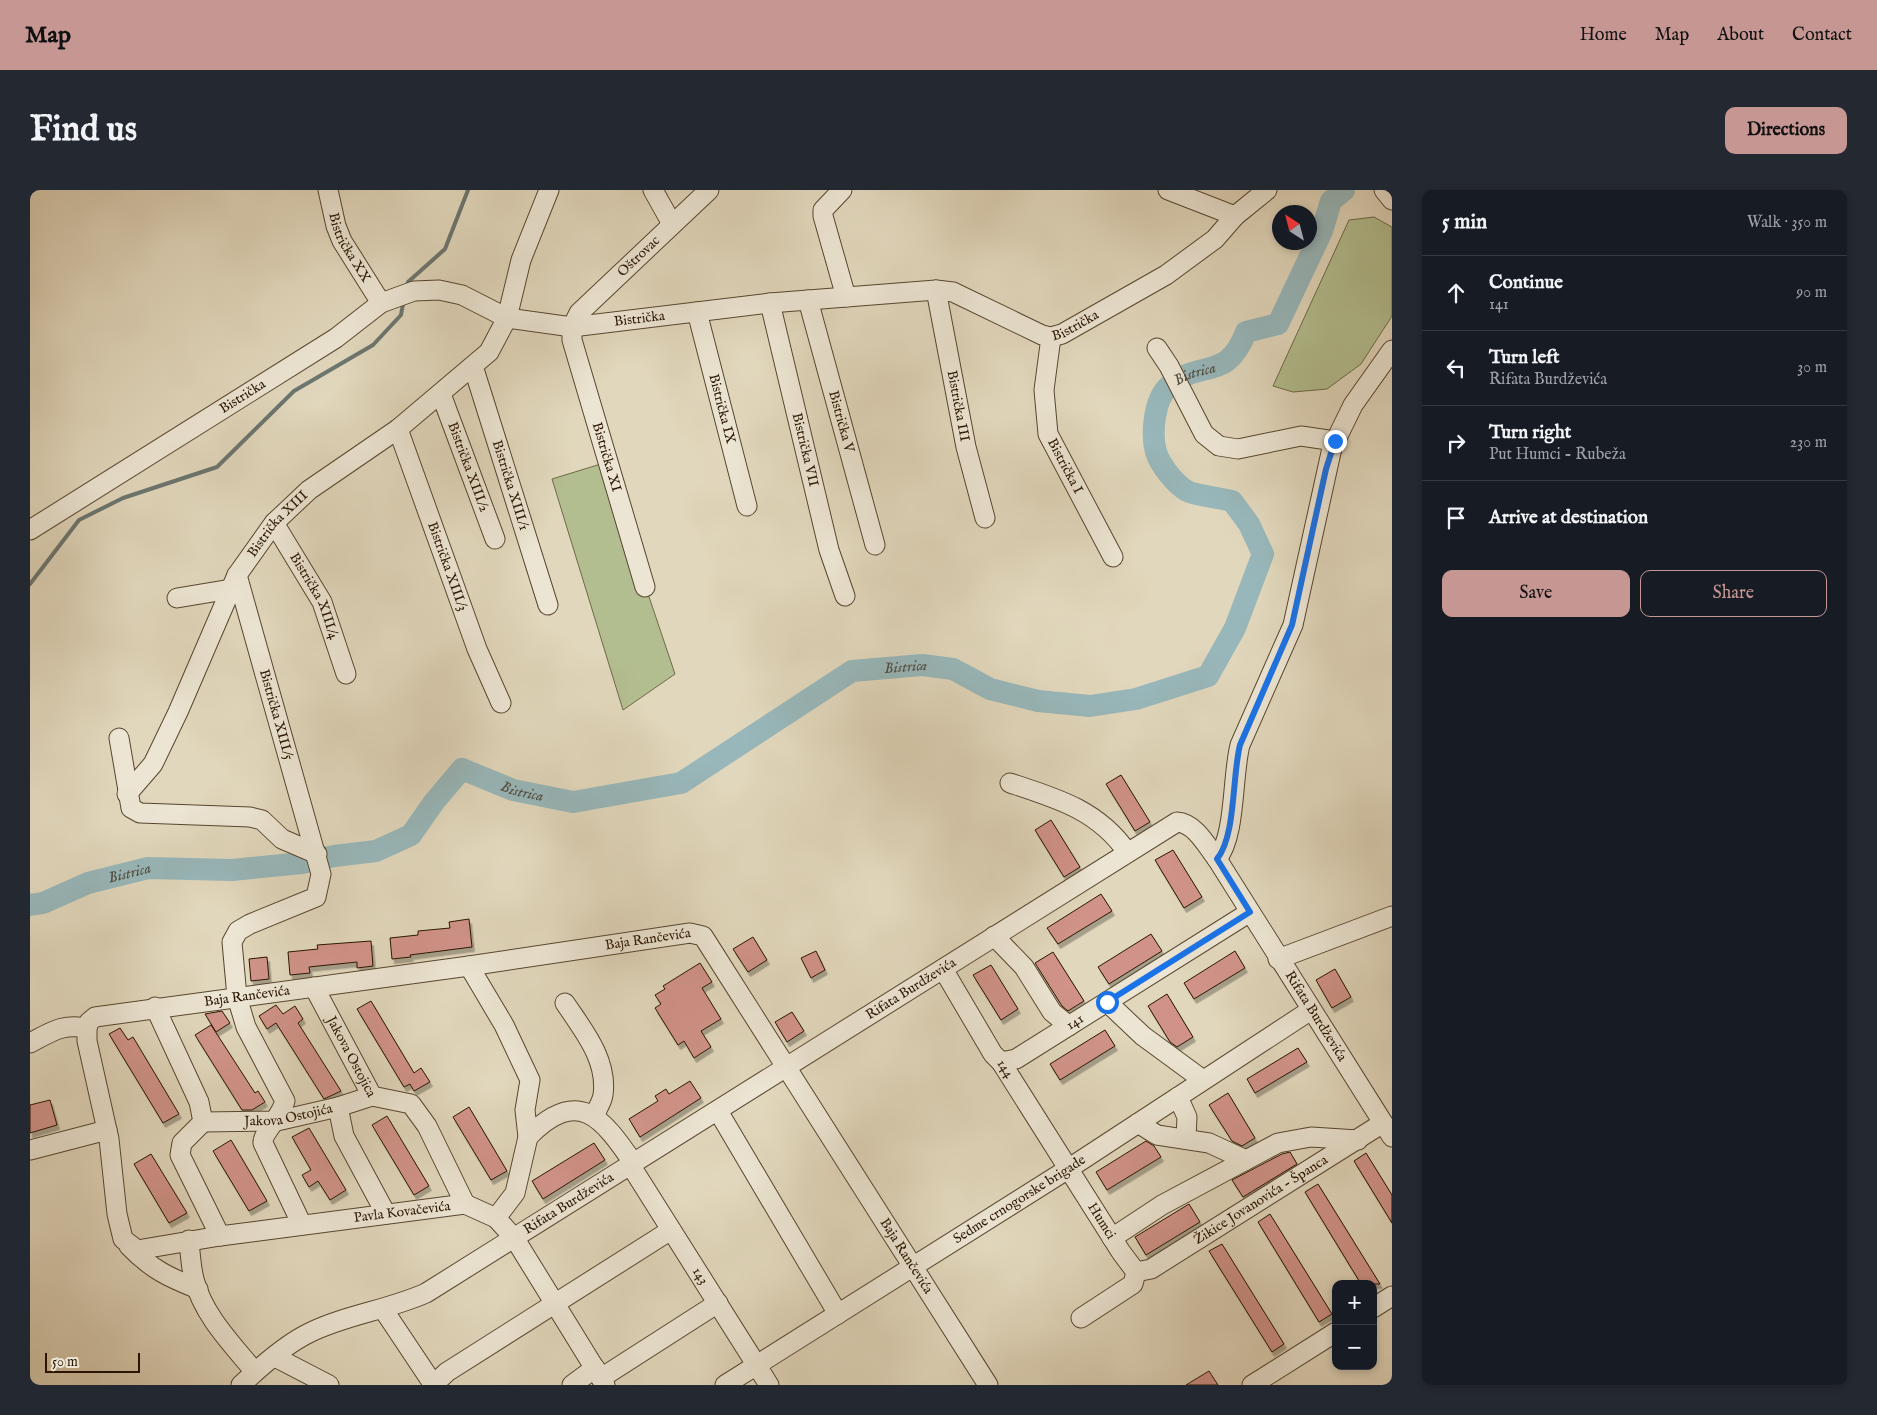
<!DOCTYPE html>
<meta charset="utf-8">
<style>
body{margin:0;font-family:"IM FELL English",serif;background:#242831;color:#f1f3f6}
.controls{position:absolute;right:15px;bottom:15px;display:grid;overflow:hidden;border-radius:10px;box-shadow:0 2px 8px #0003}
.controls button{width:45px;height:45px;display:grid;place-items:center;padding:0;border:0;border-bottom:1px solid #363941;background:#171b24;color:#f1f3f6;font:25px sans-serif}
.compass{position:absolute;left:1242px;top:15px;width:45px;height:45px;border-radius:50%;background:#171b24;box-shadow:0 2px 8px #0003;rotate:324deg}
.scale{position:absolute;left:15px;bottom:12px;width:95px;box-sizing:border-box;padding-left:5px;border:2px solid #291500;border-top:0;font-size:14px;line-height:18px;white-space:nowrap;color:#291500;-webkit-text-stroke:4px #ece5d3;paint-order:stroke}
.stop{position:absolute;width:15px;height:15px;margin:-11px;border:4px solid #1a73e8;border-radius:50%;background:#fff}
.stop.end{background:#1a73e8;border-color:#fff;box-shadow:0 1px 5px #0008}
.list{margin:0;padding:0;list-style:none}
h2{display:flex;justify-content:space-between;align-items:center;height:65px;margin:0;padding:0 20px;font-size:21px}
h2 small{font-size:16px;font-weight:400;color:#9ea1a6}
.list li{display:grid;grid-template-columns:32px 1fr auto;gap:15px;align-items:center;box-sizing:border-box;height:75px;padding:0 20px;border-top:1px solid #363941}
.list b{display:block;font-size:19px;white-space:nowrap}
.list p{margin:0;font-size:16px;white-space:nowrap;color:#9ea1a6}
.list em{font-size:16px;font-style:normal;color:#9ea1a6}
.actions{display:flex;gap:10px;padding:15px 20px}
.actions a{flex:1;padding:11px 0;border:1px solid #c59692;border-radius:10px;text-align:center;font-size:18px;color:#c59692}
.actions .main{background:#c59692;color:#111}
.icon{flex:none;width:28px;height:28px;fill:none;stroke:currentColor;stroke-width:2;stroke-linecap:round;stroke-linejoin:round}
.map{position:relative;flex:none;width:1362px;height:1195px;overflow:hidden;border-radius:10px}
header{display:flex;align-items:center;gap:30px;box-sizing:border-box;height:70px;padding:0 25px;background:#c59692;color:#111}
header strong{font-size:24px}
nav{display:flex;gap:28px;margin-inline-start:auto;font-size:18px}
.intro{display:flex;align-items:center;justify-content:space-between;box-sizing:border-box;height:120px;padding:0 30px}
h1{margin:0;font-size:35px}
.button{padding:12px 22px;border-radius:10px;background:#c59692;color:#111;font-size:18px;font-weight:700}
main{display:flex;gap:30px;padding:0 30px}
aside{flex:1;background:#171b24;border-radius:10px;box-shadow:0 2px 8px #0003}
.map>svg:first-child{display:block}
.green{fill:#b3be90;stroke:#6e6a48}
.lines{fill:none;stroke-linecap:round;stroke-linejoin:round}
.stream{stroke:#6c7670;stroke-width:4}
.river{stroke:#98b7ba;stroke-width:22}
.building{fill:#d19389;stroke:#291500;filter:url(#shadow)}
.minor-casing{stroke:#57462f;stroke-width:21}
.minor{stroke:#ece5d3;stroke-width:19}
.route{stroke:#1a73e8;stroke-width:6}
.labels{text-anchor:middle;dominant-baseline:central;stroke-width:4.5;stroke-linejoin:round;paint-order:stroke}
.street-label{font-size:14px;fill:#291500;stroke:#ece5d3}
.water-label{font-size:15px;font-style:italic;fill:#504e41;stroke:#ece5d3}
</style>
<header>
<strong>Map</strong>
<nav><a>Home</a><a>Map</a><a>About</a><a>Contact</a></nav>
</header>
<div class="intro"><h1>Find us</h1><a class="button">Directions</a></div>
<main>
<div class="map">
<svg width="1362" height="1195" viewBox="0 0 1362 1195">
<defs>
<filter id="shadow"><feDropShadow dx="2.5" dy="4.5" stdDeviation="0" flood-color="#0004"/></filter>
</defs>
<rect width="100%" height="100%" fill="#e1d7bc"/>
<filter id="stains"><feTurbulence type="fractalNoise" baseFrequency=".004" numOctaves="4"/><feColorMatrix values="0 0 0 0 .2 0 0 0 0 .09 0 0 0 0 .02 0 0 0 .5 -.17"/></filter>
<radialGradient id="worn" r=".72"><stop offset=".6" stop-color="#630" stop-opacity="0"/><stop offset="1" stop-color="#630" stop-opacity=".3"/></radialGradient>
<g class="green">
<polygon points="1344,27 1362,37 1362,126 1331,174 1297,199 1263,202 1243,196 1319,30"/>
<polygon points="574,273 645,484 593,520 522,289"/>
</g>
<g class="lines">
<g class="stream">
<polyline points="378,92 415,59 438,0"/>
<polyline points="0,394 49,330 93,308 187,277 264,201 343,155 371,125 373,114"/>
</g>
<path class="river" id="s1" d="M0,715L13,713L58,693L118,678L202,680L272,673L304,666L346,661L381,645L404,612L432,579L483,600L543,612L651,593L822,481L892,475L923,479L960,499L1008,511L1060,516L1106,509L1178,486L1205,438L1233,364L1219,334L1202,311C1191,308 1164,305 1157,301C1145,294 1130,275 1126,262C1121,244 1124,209 1139,196C1172,168 1196,193 1216,142L1248,134L1292,41L1301,11L1314,0"/>
</g>
<g class="building">
<polygon points="1091,585 1120,632 1105,641 1076,594"/>
<polygon points="1021,630 1050,677 1034,687 1005,640"/>
<polygon points="1143,660 1172,707 1154,718 1125,670"/>
<polygon points="1071,704 1082,721 1028,754 1017,738"/>
<polygon points="439,729 442,757 380,765 381,767 362,769 360,748 388,745 388,741 420,738 419,732"/>
<polygon points="1121,744 1132,761 1079,794 1068,777"/>
<polygon points="723,747 737,770 718,782 703,759"/>
<polygon points="341,751 343,776 327,778 327,772 279,777 280,783 260,785 258,762 288,759 287,755"/>
<polygon points="786,761 795,780 781,788 771,768"/>
<polygon points="1205,761 1215,778 1164,809 1154,793"/>
<polygon points="1023,762 1054,811 1038,821 1032,816 1005,773"/>
<polygon points="237,767 239,789 221,791 219,769"/>
<polygon points="670,773 682,792 672,798 691,829 671,841 681,857 664,868 654,851 648,855 625,818 631,814 625,805 635,799 633,796"/>
<polygon points="961,775 988,819 971,830 943,785"/>
<polygon points="1305,779 1321,807 1302,818 1286,790"/>
<polygon points="1137,804 1163,847 1147,857 1140,852 1118,816"/>
<polygon points="341,811 384,883 391,878 400,892 384,901 380,894 374,897 327,819"/>
<polygon points="246,815 253,824 265,816 273,829 268,833 311,901 294,909 246,833 237,839 229,826"/>
<polygon points="192,821 200,833 186,842 175,824"/>
<polygon points="762,822 774,841 757,852 745,832"/>
<polygon points="181,835 225,903 228,901 235,912 222,920 212,920 165,845"/>
<polygon points="90,838 98,850 103,847 149,924 133,933 79,844"/>
<polygon points="1075,840 1085,856 1030,890 1020,874"/>
<polygon points="1268,858 1277,872 1225,903 1217,889"/>
<polygon points="660,891 671,908 610,947 599,929 628,911 625,906 636,899 639,904"/>
<polygon points="1198,903 1225,948 1212,956 1202,951 1179,915"/>
<polygon points="20,910 27,935 0,943 0,915"/>
<polygon points="439,917 477,981 461,990 423,927"/>
<polygon points="357,926 399,996 384,1005 342,935"/>
<polygon points="279,938 316,1000 300,1010 288,991 279,997 272,985 281,980 262,947"/>
<polygon points="201,950 237,1011 219,1021 183,961"/>
<polygon points="1116,951 1124,956 1131,967 1077,1000 1066,982"/>
<polygon points="564,953 575,970 513,1009 502,991"/>
<polygon points="1260,962 1267,974 1213,1007 1202,990 1252,964"/>
<polygon points="1336,963 1362,1005 1362,1033 1324,971"/>
<polygon points="121,964 157,1023 139,1033 104,974"/>
<polygon points="1288,994 1350,1094 1331,1094 1275,1002"/>
<polygon points="1159,1014 1170,1032 1116,1065 1105,1047"/>
<polygon points="1240,1024 1302,1124 1289,1132 1228,1032"/>
<polygon points="1192,1054 1254,1154 1242,1162 1179,1061"/>
<polygon points="1179,1181 1188,1195 1156,1195"/>
</g>
<g class="lines">
<g class="minor-casing">
<g id="minor">
<path id="s2" d="M298,0L306,36L312,51L351,113"/>
<polyline points="623,0 642,34"/>
<polyline points="812,0 793,20 793,26 816,107"/>
<polyline points="1138,0 1205,26"/>
<polyline points="1354,0 1362,10"/>
<path id="s3" d="M906,100L936,257L955,328"/>
<path id="s4" d="M778,110L845,355"/>
<path id="s5" d="M740,113L799,360L815,406"/>
<path id="s6" d="M667,122L717,316"/>
<path id="s7" d="M542,137V150L615,397"/>
<path id="s8" d="M542,137L549,123L679,0"/>
<path id="s9" d="M1021,147L1014,200L1018,244L1083,367"/>
<polyline points="1127,158 1139,176 1174,244 1189,256 1208,259 1271,246 1305,251"/>
<path id="s10" d="M443,176L518,415"/>
<path id="s11" d="M411,204L465,349"/>
<path id="s12" d="M368,239L447,459L471,513"/>
<path id="s13" d="M244,333L292,412L316,484"/>
<path id="s14" d="M0,340L306,148L351,113L384,101L409,100L432,105L477,128L542,137L740,113L906,100L923,102L1012,145L1021,147L1032,144L1136,85L1185,49L1205,26L1237,0"/>
<path id="s15" d="M207,385L291,684L286,707L220,734L208,741L202,752L207,807L216,837L255,911C251,927 232,943 233,953L272,1035"/>
<polyline points="147,408 201,399"/>
<polyline points="89,548 101,618 110,623 220,627 232,630 252,649 287,664"/>
<path d="M980,593C1026,608 1068,620 1097,662"/>
<path id="s16" d="M97,604L123,574L148,522L207,385L244,333L279,300L368,239L459,162L477,128L491,70L519,0"/>
<path d="M1187,669C1206,646 1202,586 1210,555L1263,435L1302,258L1323,215L1362,160"/>
<polyline points="964,746 994,777 1022,822 1039,836"/>
<polyline points="1248,769 1362,726"/>
<polyline points="439,776 474,835 500,890 495,920 498,947 485,1003 466,1028"/>
<path id="s17" d="M913,779L963,864L971,872L1091,1062L1106,1082"/>
<path id="s18" d="M284,797L342,906L381,914L397,936L435,1014"/>
<polyline points="1077,812 1113,846 1173,890"/>
<path d="M535,813C553,840 578,870 573,905C572,912 567,919 564,926"/>
<polyline points="125,817 169,912 173,932 152,953 150,965 190,1046"/>
<path d="M0,853C21,842 33,833 57,838"/>
<path id="s19" d="M971,872L986,869L1220,722"/>
<polyline points="1148,907 1157,927 1156,948"/>
<polyline points="308,917 314,946 356,1024"/>
<polyline points="688,921 808,1124"/>
<path id="s20" d="M173,932L247,931L308,917L342,906"/>
<polyline points="1108,933 1127,945 1179,953 1216,970"/>
<path d="M498,947C548,896 572,927 604,974"/>
<polyline points="0,960 77,940"/>
<path id="s21" d="M601,976L739,1195"/>
<polyline points="1082,1048 1132,1015 1248,953 1281,947 1328,950"/>
<path d="M159,1050C160,1063 161,1077 164,1089C173,1125 202,1154 225,1182"/>
<path d="M99,1056C121,1079 138,1087 168,1099"/>
<path id="s22" d="M1106,1082L1121,1079L1353,933"/>
<polyline points="1343,1118 1362,1106"/>
<polyline points="353,1119 403,1194"/>
<polyline points="1051,1128 1103,1094 1106,1082"/>
<polyline points="245,1167 299,1195"/>
<polyline points="571,1188 688,1113"/>
<path id="s23" d="M211,1195C228,1179 258,1153 279,1143C315,1125 358,1120 396,1103L1147,632C1165,633 1177,656 1187,669L1362,947"/>
<polyline points="403,1195 417,1182 641,1040"/>
<polyline points="542,1195 565,1178"/>
<path id="s24" d="M575,1195L485,1049L466,1028L435,1014L190,1046L107,1060L93,1049L87,1024L79,949L57,851V838L59,832L65,827L439,776L660,743L673,746L958,1195"/>
<path id="s25" d="M695,1195L1038,979L1281,820"/>
<polyline points="1222,1195 1306,1142"/>
</g>
</g>
<use href="#minor" class="minor"/>
</g>
<g class="lines">
<path class="route" d="M1077,812L1220,722L1187,669C1206,646 1202,586 1210,555L1262,435L1296,279L1305,251"/>
</g>
<g class="labels">
<g class="street-label">
<text stroke="none"><textPath href="#s2" startOffset="62">Bistrička XX</textPath></text>
<text stroke="none"><textPath href="#s8" startOffset="98">Oštrovac</textPath></text>
<text stroke="none"><textPath href="#s14" startOffset="686">Bistrička</textPath></text>
<text stroke="none"><textPath href="#s14" startOffset="1136">Bistrička</textPath></text>
<text stroke="none"><textPath href="#s14" startOffset="251">Bistrička</textPath></text>
<text stroke="none"><textPath href="#s3" startOffset="118">Bistrička III</textPath></text>
<text stroke="none"><textPath href="#s6" startOffset="100">Bistrička IX</textPath></text>
<text stroke="none"><textPath href="#s4" startOffset="126">Bistrička V</textPath></text>
<text stroke="none"><textPath href="#s5" startOffset="151">Bistrička VII</textPath></text>
<text stroke="none"><textPath href="#s7" startOffset="135">Bistrička XI</textPath></text>
<text stroke="none"><textPath href="#s9" startOffset="134">Bistrička I</textPath></text>
<text stroke="none"><textPath href="#s11" startOffset="78">Bistrička XIII/2</textPath></text>
<text stroke="none"><textPath href="#s10" startOffset="125">Bistrička XIII/1</textPath></text>
<text stroke="none"><textPath href="#s16" startOffset="312">Bistrička XIII</textPath></text>
<text stroke="none"><textPath href="#s12" startOffset="146">Bistrička XIII/3</textPath></text>
<text stroke="none"><textPath href="#s13" startOffset="84">Bistrička XIII/4</textPath></text>
<text stroke="none"><textPath href="#s15" startOffset="145">Bistrička XIII/5</textPath></text>
<text stroke="none"><textPath href="#s24" startOffset="1370">Baja Rančevića</textPath></text>
<text stroke="none"><textPath href="#s23" startOffset="782">Rifata Burdževića</textPath></text>
<text stroke="none"><textPath href="#s24" startOffset="965">Baja Rančevića</textPath></text>
<text stroke="none"><textPath href="#s23" startOffset="1338">Rifata Burdževića</textPath></text>
<text stroke="none"><textPath href="#s19" startOffset="85">141</textPath></text>
<text stroke="none"><textPath href="#s18" startOffset="79">Jakova Ostojica</textPath></text>
<text stroke="none"><textPath href="#s17" startOffset="118">144</textPath></text>
<text stroke="none"><textPath href="#s20" startOffset="86">Jakova Ostojića</textPath></text>
<text stroke="none"><textPath href="#s25" startOffset="348">Sedme crnogorske brigade</textPath></text>
<text stroke="none"><textPath href="#s22" startOffset="145">Žikice Jovanovića - Španca</textPath></text>
<text stroke="none"><textPath href="#s23" startOffset="378">Rifata Burdževića</textPath></text>
<text transform="translate(372 1022) rotate(-7)">Pavla Kovačevića</text>
<text stroke="none"><textPath href="#s17" startOffset="298">Humci</textPath></text>
<text stroke="none"><textPath href="#s24" startOffset="1805">Baja Rančevića</textPath></text>
<text stroke="none"><textPath href="#s21" startOffset="130">143</textPath></text>
</g>
<g class="water-label">
<text stroke="none"><textPath href="#s1" startOffset="1665">Bistrica</textPath></text>
<text stroke="none"><textPath href="#s1" startOffset="960">Bistrica</textPath></text>
<text stroke="none"><textPath href="#s1" startOffset="540">Bistrica</textPath></text>
<text stroke="none"><textPath href="#s1" startOffset="105">Bistrica</textPath></text>
</g>
</g>
<rect width="100%" height="100%" filter="url(#stains)"/>
<rect width="100%" height="100%" fill="url(#worn)"/>
</svg>
<div class="controls">
<button>+</button>
<button>−</button>
</div>
<svg class="compass" viewBox="-18 -18 36 36"><path d="M0-13l5 13h-10z" fill="#e53935"/><path d="M0 13l5-13h-10z" fill="#9ea1a6"/></svg>
<div class="scale">50 m</div>
<div class="stop" style="left:1077px;top:812px"></div>
<div class="stop end" style="left:1305px;top:251px"></div>
</div>
<aside>
<h2>5 min<small>Walk · 350 m</small></h2>
<ul class="list">
<li><svg class="icon" aria-label="ahead" viewBox="0 0 24 24"><path d="M12 20V5M6 11l6-6 6 6"/></svg><div><b>Continue</b><p>141</p></div><em>90 m</em></li>
<li><svg class="icon" aria-label="left" viewBox="0 0 24 24"><path d="M17 20v-9H6M10 6l-5 5 5 5"/></svg><div><b>Turn left</b><p>Rifata Burdževića</p></div><em>30 m</em></li>
<li><svg class="icon" aria-label="right" viewBox="0 0 24 24"><path d="M7 20v-9h11M14 6l5 5-5 5"/></svg><div><b>Turn right</b><p>Put Humci - Rubeža</p></div><em>230 m</em></li>
<li><svg class="icon" aria-label="arrive" viewBox="0 0 24 24"><path d="M6 21V4h12l-3 4 3 4H6"/></svg><div><b>Arrive at destination</b></div></li>
</ul>
<div class="actions"><a class="main">Save</a><a>Share</a></div>
</aside>
</main>
